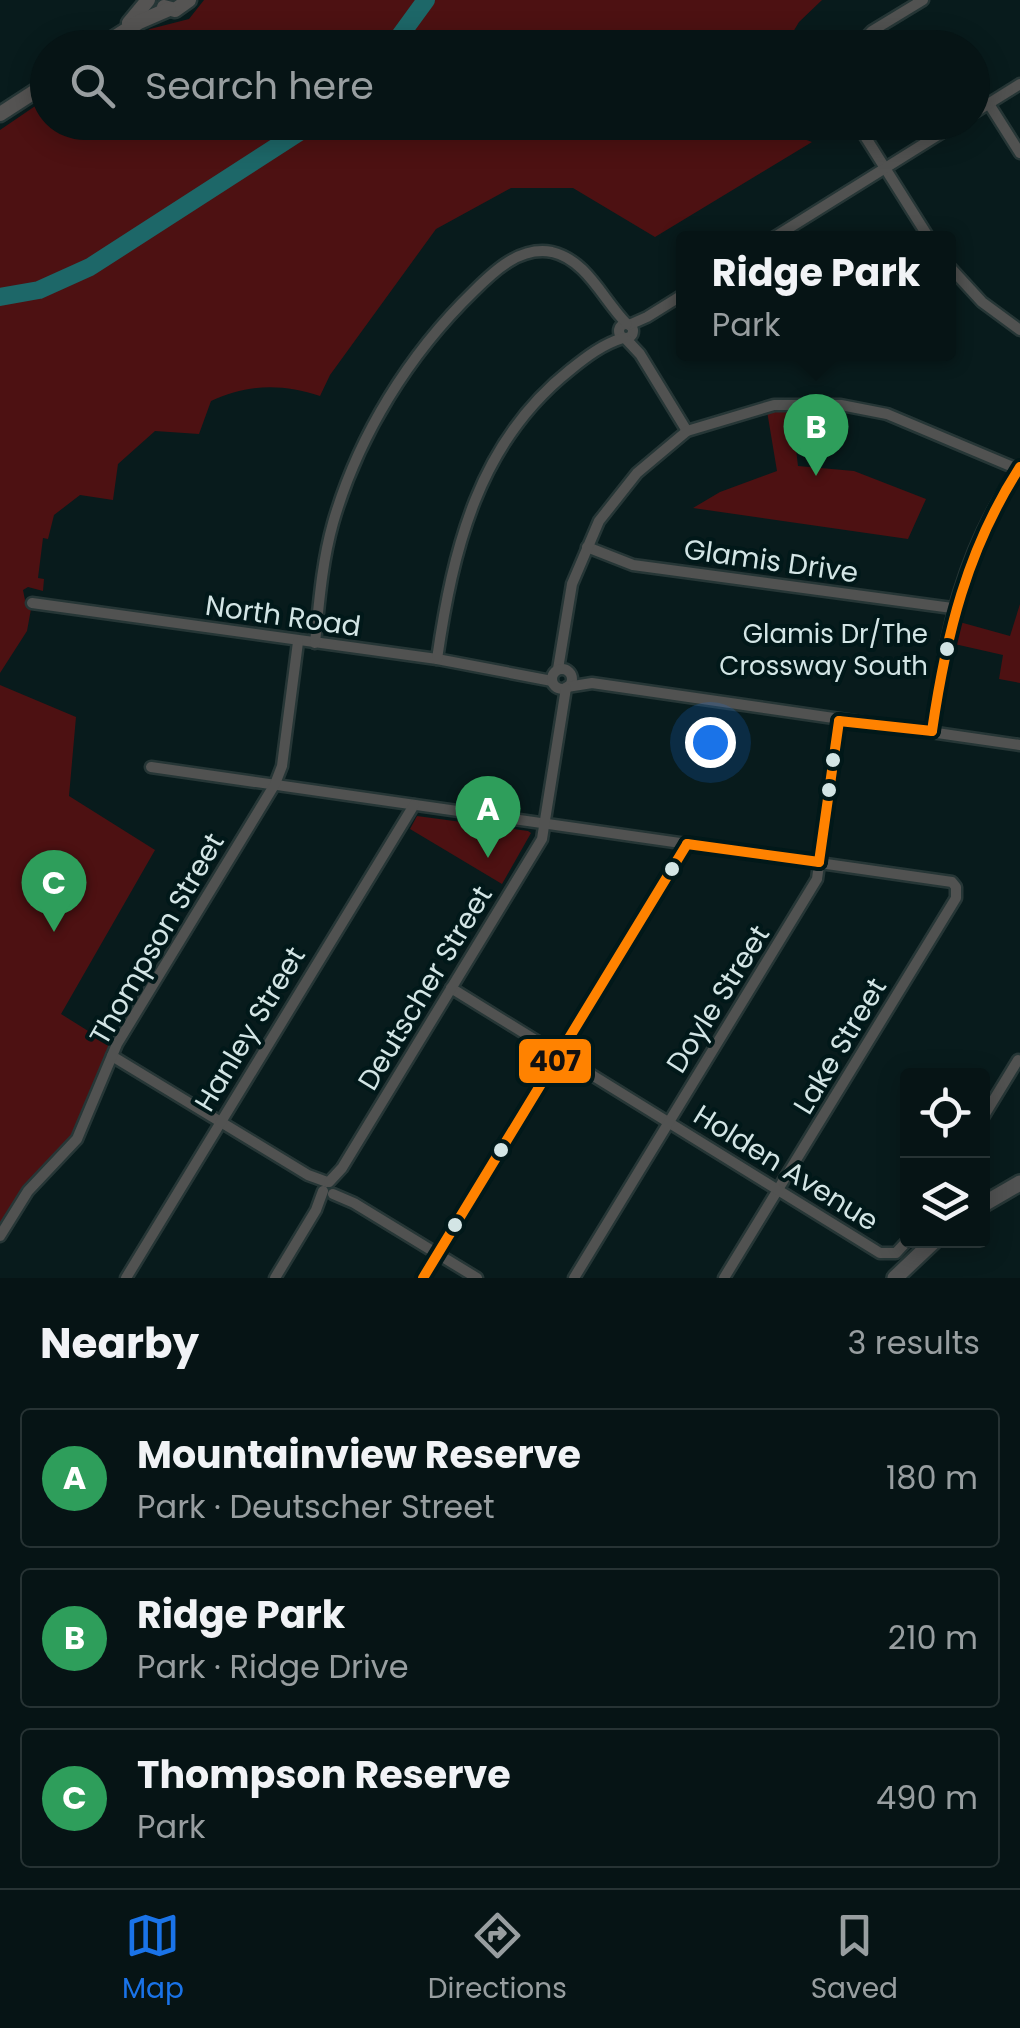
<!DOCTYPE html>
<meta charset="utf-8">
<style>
body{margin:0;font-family:Poppins,sans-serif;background:#142122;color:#f1f3f6}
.controls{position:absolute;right:30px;bottom:30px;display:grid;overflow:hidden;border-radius:10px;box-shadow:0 5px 25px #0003}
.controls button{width:90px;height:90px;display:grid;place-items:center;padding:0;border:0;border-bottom:2px solid #273334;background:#061415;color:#f1f3f6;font:50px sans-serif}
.you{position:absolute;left:710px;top:742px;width:35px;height:35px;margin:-25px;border:8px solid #fff;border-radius:50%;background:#1a73e8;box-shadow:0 0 0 15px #1a73e833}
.badge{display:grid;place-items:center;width:65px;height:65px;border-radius:50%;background:#1a73e8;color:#fff;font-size:32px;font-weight:700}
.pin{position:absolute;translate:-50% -82px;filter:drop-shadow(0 2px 5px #0008)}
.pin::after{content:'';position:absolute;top:52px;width:35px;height:30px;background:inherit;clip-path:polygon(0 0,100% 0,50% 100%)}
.popup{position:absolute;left:676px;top:231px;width:280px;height:130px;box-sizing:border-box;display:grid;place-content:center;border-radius:10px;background:#061415;filter:drop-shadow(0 2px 8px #0005);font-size:32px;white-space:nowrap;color:#989ea0}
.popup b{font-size:38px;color:#f1f3f6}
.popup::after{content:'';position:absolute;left:50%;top:100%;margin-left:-20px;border:20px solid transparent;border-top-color:#061415}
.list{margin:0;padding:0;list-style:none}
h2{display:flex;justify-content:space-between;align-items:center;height:130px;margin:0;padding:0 40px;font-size:42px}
h2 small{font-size:32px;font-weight:400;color:#989ea0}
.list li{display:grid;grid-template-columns:65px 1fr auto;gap:30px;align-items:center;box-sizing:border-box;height:140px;margin:0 20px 20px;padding:0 20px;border:2px solid #273334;border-radius:10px}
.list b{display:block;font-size:38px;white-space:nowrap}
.list p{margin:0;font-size:32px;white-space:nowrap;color:#989ea0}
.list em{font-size:32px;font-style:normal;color:#989ea0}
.icon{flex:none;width:55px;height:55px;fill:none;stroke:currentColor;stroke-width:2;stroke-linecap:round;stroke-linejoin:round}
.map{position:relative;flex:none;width:1020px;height:1278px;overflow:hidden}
.search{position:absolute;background:#061415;box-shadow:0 5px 25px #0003;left:30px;right:30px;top:30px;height:110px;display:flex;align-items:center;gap:25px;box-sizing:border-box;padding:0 35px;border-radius:55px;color:#989ea0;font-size:38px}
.sheet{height:610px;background:#061415}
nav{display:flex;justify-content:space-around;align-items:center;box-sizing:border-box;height:140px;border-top:2px solid #273334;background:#061415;font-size:28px;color:#989ea0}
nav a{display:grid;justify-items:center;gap:5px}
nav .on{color:#1a73e8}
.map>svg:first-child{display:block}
.green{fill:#4d1112}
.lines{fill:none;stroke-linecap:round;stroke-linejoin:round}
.river{stroke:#1d6768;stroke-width:18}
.street-casing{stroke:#263636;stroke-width:15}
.secondary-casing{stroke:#263636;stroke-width:19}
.primary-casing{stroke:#263636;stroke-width:20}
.street{stroke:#515251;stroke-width:10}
.secondary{stroke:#555453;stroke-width:14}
.primary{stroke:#515252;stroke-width:15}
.bus-1-casing{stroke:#011819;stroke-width:18}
.bus-1{stroke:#ff8200;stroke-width:10}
.bus-dot{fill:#d3e5e5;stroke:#011819;stroke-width:4}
.labels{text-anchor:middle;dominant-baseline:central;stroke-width:8;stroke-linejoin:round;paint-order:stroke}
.bus-label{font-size:26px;fill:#d3e5e5;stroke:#011819;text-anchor:end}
.street-label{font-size:28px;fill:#d3e5e5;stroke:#011819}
.line-badge{stroke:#011819;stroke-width:4}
.pale-badge-label{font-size:28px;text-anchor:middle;font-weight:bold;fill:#111}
</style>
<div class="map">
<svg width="1020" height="1278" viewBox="0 0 1020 1278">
<rect width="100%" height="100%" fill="#081b1c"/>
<g class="green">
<polygon points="204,0 822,0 799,22 784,47 119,47 150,29 189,19"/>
<path d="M47,98L48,122H785L788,133L812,142L655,237L573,188H511L436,229L330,375L320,396C282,383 247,384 211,401L199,434L155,431L118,464L113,500L80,495L54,515L48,539L43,538L38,578L44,579L43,591L28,587L23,590L26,605L31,609L27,631L0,673V130Z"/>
<polygon points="791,407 798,466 854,471 926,499 908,539 693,508 720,492 777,471 767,411"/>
<polygon points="1020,604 1020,683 999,679 1003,655 950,643 956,621 1010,636"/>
<polygon points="0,685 76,717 69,796 155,850 61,1014 109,1044 76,1134 24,1186 0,1224"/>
<polygon points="417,816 528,831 531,833 502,884 410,829"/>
</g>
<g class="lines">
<g class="river">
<polyline points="391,48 426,0"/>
<polyline points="0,297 39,290 90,267 315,122"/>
</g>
<g class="street-casing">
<g id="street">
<polyline points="856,48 872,31 923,0"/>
<polyline points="989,104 1020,153"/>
<polyline points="972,114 1020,84"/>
<polyline points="856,122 929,238"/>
<polyline points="773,238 959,122"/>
<polyline points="948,265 982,302 1020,330"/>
<circle cx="626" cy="331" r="7"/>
<polyline points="629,325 647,317 684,294"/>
<polyline points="625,338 640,354 687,431"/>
<polyline points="587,547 633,565 952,608"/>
<polyline points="32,603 437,659 552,681"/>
<path d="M315,643C319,603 322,562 333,523C358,436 409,354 474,291C494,271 520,246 552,252C587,260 603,300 627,324"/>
<path d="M437,659C453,549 478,443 570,370C586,357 603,344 623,338"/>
<polyline points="558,669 572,584 599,521 637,473 687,431 774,405 841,405 887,414 1020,470"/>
<circle cx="562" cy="679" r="10"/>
<polyline points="567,687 592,683 1020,745"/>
<path d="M932,731C945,633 962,549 1020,467"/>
<polyline points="151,767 952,882 956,887 956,898 724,1278"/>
<polyline points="451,988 880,1253 896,1253 908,1240"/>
<polyline points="112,1056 308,1175 327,1182"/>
<polyline points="982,1119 1018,1060"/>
<polyline points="329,1182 342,1168 542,839 566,688"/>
<polyline points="333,1194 354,1203 477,1278"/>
<polyline points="0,1236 28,1191 77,1139 117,1044 275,784 282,766 298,642"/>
<polyline points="126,1278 414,805"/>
<polyline points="275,1278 316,1210 323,1191"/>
<polyline points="423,1278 687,844"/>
<polyline points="574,1278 817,879 839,721"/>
</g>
</g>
<g class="secondary-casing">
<g id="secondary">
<polyline points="164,7 175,10 189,0"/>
<polyline points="129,23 148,0"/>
<polyline points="98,48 139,22 169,9"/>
<polyline points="0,114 48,83"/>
</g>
</g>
<g class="primary-casing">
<g id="primary">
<polyline points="982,1205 1020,1183"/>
<polyline points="895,1278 935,1240"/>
</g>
</g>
<use href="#street" class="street"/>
<use href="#secondary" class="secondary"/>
<use href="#primary" class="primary"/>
<g class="bus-1-casing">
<g id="bus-1">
<polyline points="839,721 932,731"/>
<path d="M932,731C946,635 967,549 1020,467"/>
<polyline points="687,844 819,862"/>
<polyline points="819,862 839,721"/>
<polyline points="423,1278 687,844"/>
</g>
</g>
<use href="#bus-1" class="bus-1"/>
</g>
<g class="bus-dot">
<circle cx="947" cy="649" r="9"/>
<circle cx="833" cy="760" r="9"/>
<circle cx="829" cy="790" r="9"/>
<circle cx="672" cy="869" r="9"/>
<circle cx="501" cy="1150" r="9"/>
<circle cx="455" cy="1225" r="9"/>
</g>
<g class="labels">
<g class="bus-label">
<text x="928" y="634">Glamis Dr/The<tspan x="928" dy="32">Crossway South</tspan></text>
</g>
<g class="street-label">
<text transform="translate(771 561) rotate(8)">Glamis Drive</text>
<text transform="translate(283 616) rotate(8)">North Road</text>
<text transform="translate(157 939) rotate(-60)">Thompson Street</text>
<text transform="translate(425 988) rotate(-59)">Deutscher Street</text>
<text transform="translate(718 999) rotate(-58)">Doyle Street</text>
<text transform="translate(250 1029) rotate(-59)">Hanley Street</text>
<text transform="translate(840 1046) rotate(-59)">Lake Street</text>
<text transform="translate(786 1168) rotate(32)">Holden Avenue</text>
</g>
</g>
<rect class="line-badge" x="517" y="1037" width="76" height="48" rx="10" fill="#ff8200"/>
<g class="pale-badge-label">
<text x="555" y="1071">407</text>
</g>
</svg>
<div class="controls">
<button><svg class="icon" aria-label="locate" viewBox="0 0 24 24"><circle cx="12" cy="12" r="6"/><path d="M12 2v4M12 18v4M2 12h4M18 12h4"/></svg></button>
<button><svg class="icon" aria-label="layers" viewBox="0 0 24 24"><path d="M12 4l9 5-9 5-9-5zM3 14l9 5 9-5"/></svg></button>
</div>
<div class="you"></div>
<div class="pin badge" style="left:488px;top:858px;background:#2e9e5b">A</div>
<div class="pin badge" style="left:816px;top:476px;background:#2e9e5b">B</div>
<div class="popup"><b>Ridge Park</b>Park</div>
<div class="pin badge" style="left:54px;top:932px;background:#2e9e5b">C</div>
<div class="search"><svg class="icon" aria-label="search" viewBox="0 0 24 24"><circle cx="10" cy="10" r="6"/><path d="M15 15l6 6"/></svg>Search here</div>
</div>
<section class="sheet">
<h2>Nearby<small>3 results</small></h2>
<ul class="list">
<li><span class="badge" style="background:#2e9e5b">A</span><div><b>Mountainview Reserve</b><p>Park · Deutscher Street</p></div><em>180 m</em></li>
<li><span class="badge" style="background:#2e9e5b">B</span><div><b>Ridge Park</b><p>Park · Ridge Drive</p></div><em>210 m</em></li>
<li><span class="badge" style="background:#2e9e5b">C</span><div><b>Thompson Reserve</b><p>Park</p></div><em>490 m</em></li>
</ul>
</section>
<nav>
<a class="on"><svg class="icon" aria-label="map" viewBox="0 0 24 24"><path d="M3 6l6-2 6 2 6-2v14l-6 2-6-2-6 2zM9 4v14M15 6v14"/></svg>Map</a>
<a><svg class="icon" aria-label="directions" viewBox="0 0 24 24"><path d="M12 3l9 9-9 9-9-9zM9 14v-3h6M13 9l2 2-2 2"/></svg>Directions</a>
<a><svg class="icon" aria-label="saved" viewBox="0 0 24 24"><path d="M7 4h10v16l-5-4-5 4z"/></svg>Saved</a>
</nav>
